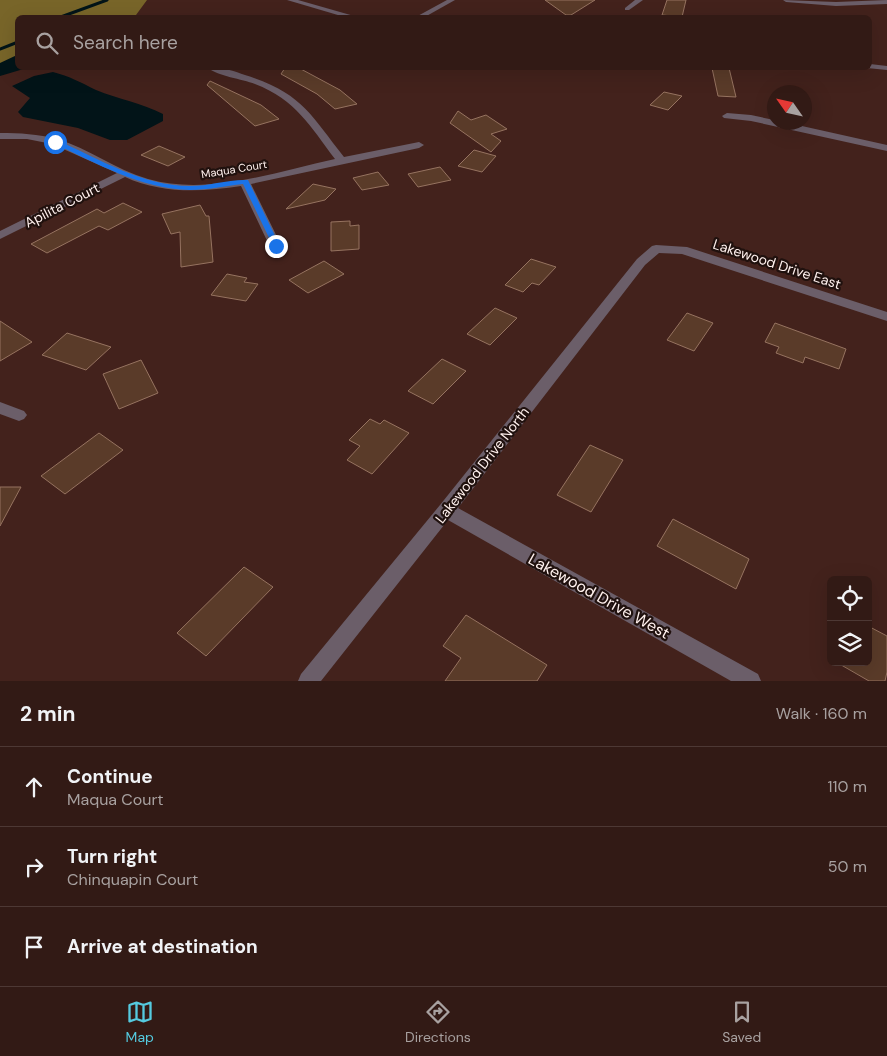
<!DOCTYPE html>
<meta charset="utf-8">
<style>
body{margin:0;font-family:"DM Sans",sans-serif;background:#3a231e;color:#f1f3f6}
.controls{position:absolute;right:15px;bottom:15px;display:grid;overflow:hidden;border-radius:8px;box-shadow:0 5px 20px #0002}
.controls button{width:45px;height:45px;display:grid;place-items:center;padding:0;border:0;border-bottom:1px solid #4d3834;background:#321a15;color:#f1f3f6;font:25px sans-serif}
.compass{position:absolute;left:767px;top:85px;width:45px;height:45px;border-radius:50%;background:#321a15;box-shadow:0 5px 20px #0002;rotate:304deg}
.stop{position:absolute;width:15px;height:15px;margin:-11px;border:4px solid #1a73e8;border-radius:50%;background:#fff}
.stop.end{background:#1a73e8;border-color:#fff;box-shadow:0 1px 5px #0008}
.list{margin:0;padding:0;list-style:none}
h2{display:flex;justify-content:space-between;align-items:center;height:65px;margin:0;padding:0 20px;font-size:21px}
h2 small{font-size:16px;font-weight:400;color:#a8a1a0}
.list li{display:grid;grid-template-columns:32px 1fr auto;gap:15px;align-items:center;box-sizing:border-box;height:80px;padding:0 20px;border-top:1px solid #4d3834}
.list b{display:block;font-size:19px;white-space:nowrap}
.list p{margin:0;font-size:16px;white-space:nowrap;color:#a8a1a0}
.list em{font-size:16px;font-style:normal;color:#a8a1a0}
.icon{flex:none;width:28px;height:28px;fill:none;stroke:currentColor;stroke-width:2;stroke-linecap:round;stroke-linejoin:round}
.map{position:relative;flex:none;width:887px;height:681px;overflow:hidden}
.search{position:absolute;background:#321a15;box-shadow:0 5px 20px #0002;left:15px;right:15px;top:15px;height:55px;display:flex;align-items:center;gap:12px;box-sizing:border-box;padding:0 18px;border-radius:8px;color:#a8a1a0;font-size:19px}
.sheet{height:305px;background:#321a15}
nav{display:flex;justify-content:space-around;align-items:center;box-sizing:border-box;height:70px;border-top:1px solid #4d3834;background:#321a15;font-size:14px;color:#a8a1a0}
nav a{display:grid;justify-items:center;gap:2px}
nav .on{color:#55cadf}
.map>svg:first-child{display:block}
.forest{fill:#786529}
.water{fill:#021418}
.lines{fill:none;stroke-linecap:round;stroke-linejoin:round}
.stream{stroke:#021418;stroke-width:3}
.building{fill:#5a3b29;stroke:#967360}
.minor{fill:#6b5e69;fill-rule:evenodd}
.route{fill:#1a73e8}
.labels{text-anchor:middle;dominant-baseline:central;stroke-width:4.5;stroke-linejoin:round;paint-order:stroke}
.far-street-label{font-size:11px;fill:#fff1ee;stroke:#20110e}
.street-label{font-size:14px;fill:#fff1ee;stroke:#20110e}
.near-street-label{font-size:16px;fill:#fff1ee;stroke:#20110e}
</style>
<div class="map">
<svg width="887" height="681" viewBox="0 0 887 681">
<rect width="100%" height="100%" fill="#43221c"/>
<polygon class="forest" points="0,0 147,0 136,15 129,17 18,18 17,61 0,67"/>
<g class="water">
<polygon points="17,55 18,68 27,68 0,76 0,63"/>
<path d="M53,72C69,76 82,83 96,90C118,99 142,103 163,114V121L127,140H110L78,128L23,117L18,112L30,98L12,86L34,76Z"/>
</g>
<g class="lines">
<g class="stream">
<polyline points="58,18 107,0"/>
<polyline points="0,49 18,42"/>
</g>
</g>
<g class="building">
<polygon points="545,0 595,0 571,15 566,15"/>
<polygon points="667,0 686,0 682,17 662,15"/>
<polygon points="285,68 299,68 340,90 357,104 335,109 317,94 281,74"/>
<polygon points="712,68 729,68 736,97 718,96"/>
<polygon points="210,81 261,105 279,119 255,126 207,85"/>
<polygon points="664,92 682,96 668,110 650,105"/>
<polygon points="458,111 471,120 486,115 507,129 491,134 501,141 491,152 450,123"/>
<polygon points="159,146 185,157 168,166 141,155"/>
<polygon points="474,150 496,156 482,172 458,166"/>
<polygon points="440,167 451,180 418,187 408,174"/>
<polygon points="378,172 389,185 362,190 353,178"/>
<polygon points="313,184 336,189 325,200 286,209"/>
<polygon points="123,203 142,212 108,230 99,226 47,253 31,244 97,209 104,213"/>
<polygon points="200,205 206,216 209,216 213,262 181,267 180,232 171,234 162,214"/>
<polygon points="350,221 350,226 359,225 359,249 331,251 331,222"/>
<polygon points="531,259 556,267 539,285 532,283 523,292 505,285"/>
<polygon points="324,261 344,274 308,293 289,280"/>
<polygon points="227,274 247,278 244,282 258,284 246,301 211,295"/>
<polygon points="495,308 517,318 490,345 467,334"/>
<polygon points="687,313 713,323 694,351 667,340"/>
<polygon points="0,321 32,342 0,361"/>
<polygon points="775,323 846,349 839,369 805,357 803,363 776,353 779,347 765,342"/>
<polygon points="67,333 111,347 86,370 42,355"/>
<polygon points="442,359 466,371 433,404 408,391"/>
<polygon points="141,360 158,393 119,409 103,374"/>
<polygon points="370,419 380,424 384,420 409,433 372,474 347,460 360,446 349,440"/>
<polygon points="99,433 123,450 65,494 41,476"/>
<polygon points="590,445 623,460 591,512 557,495"/>
<polygon points="0,487 21,487 0,526"/>
<polygon points="673,519 749,559 736,589 657,546"/>
<polygon points="244,567 273,587 206,656 177,633"/>
<polygon points="466,615 547,665 537,681 445,681 461,658 443,646"/>
<polygon points="868,626 887,636 887,672 885,681 869,681 836,662 868,662"/>
</g>
<g class="lines">
<g class="minor">
<polygon points="287,0 298,0 361,18 348,18"/>
<polygon points="447,0 455,0 423,18 414,18"/>
<polygon points="635,0 643,0 629,10 625,10 625,8"/>
<polygon points="783,0 836,2 887,0 887,4 836,6 786,2"/>
<polygon points="870,64 887,66 887,70 867,68 870,68"/>
<path d="M208,68C220,66 233,71 245,75C302,93 310,114 344,157L419,142L424,145L419,148L251,184L282,247L276,251L270,247L241,186C202,192 162,194 125,177L0,239V231L117,173L52,144L27,139H0V133C20,133 38,134 57,139C88,148 116,170 148,179C208,196 276,172 335,159C310,126 296,100 255,84C242,79 218,76 208,68Z"/>
<polygon points="727,113 751,115 774,120 774,122 784,122 887,145 887,151 751,121 724,118 722,116"/>
<polygon points="656,245 687,247 887,312 887,321 682,254 659,253 645,265 458,508 758,674 761,681 731,681 448,520 321,681 298,681 301,674 440,505 637,259 652,246"/>
<polygon points="0,402 24,411 27,415 24,419 19,421 0,414"/>
</g>
</g>
<path class="route" d="M53,140H57C99,159 143,186 190,186C209,186 229,179 248,180L280,246L276,249L273,246L243,184C226,186 207,190 190,190C141,189 96,163 53,143Z"/>
<g class="labels">
<g class="far-street-label">
<text transform="translate(234 169) rotate(-9)">Maqua Court</text>
</g>
<g class="street-label">
<text transform="translate(62 205) rotate(-27)">Apilita Court</text>
<text transform="translate(777 264) rotate(18)">Lakewood Drive East</text>
<text transform="translate(482 465) rotate(-52)">Lakewood Drive North</text>
</g>
<g class="near-street-label">
<text transform="translate(599 596) rotate(29)">Lakewood Drive West</text>
</g>
</g>
</svg>
<div class="controls">
<button><svg class="icon" aria-label="locate" viewBox="0 0 24 24"><circle cx="12" cy="12" r="6"/><path d="M12 2v4M12 18v4M2 12h4M18 12h4"/></svg></button>
<button><svg class="icon" aria-label="layers" viewBox="0 0 24 24"><path d="M12 4l9 5-9 5-9-5zM3 14l9 5 9-5"/></svg></button>
</div>
<svg class="compass" viewBox="-18 -18 36 36"><path d="M0-13l5 13h-10z" fill="#e53935"/><path d="M0 13l5-13h-10z" fill="#a8a1a0"/></svg>
<div class="stop" style="left:55px;top:142px"></div>
<div class="stop end" style="left:276px;top:246px"></div>
<div class="search"><svg class="icon" aria-label="search" viewBox="0 0 24 24"><circle cx="10" cy="10" r="6"/><path d="M15 15l6 6"/></svg>Search here</div>
</div>
<section class="sheet">
<h2>2 min<small>Walk · 160 m</small></h2>
<ul class="list">
<li><svg class="icon" aria-label="ahead" viewBox="0 0 24 24"><path d="M12 20V5M6 11l6-6 6 6"/></svg><div><b>Continue</b><p>Maqua Court</p></div><em>110 m</em></li>
<li><svg class="icon" aria-label="right" viewBox="0 0 24 24"><path d="M7 20v-9h11M14 6l5 5-5 5"/></svg><div><b>Turn right</b><p>Chinquapin Court</p></div><em>50 m</em></li>
<li><svg class="icon" aria-label="arrive" viewBox="0 0 24 24"><path d="M6 21V4h12l-3 4 3 4H6"/></svg><div><b>Arrive at destination</b></div></li>
</ul>
</section>
<nav>
<a class="on"><svg class="icon" aria-label="map" viewBox="0 0 24 24"><path d="M3 6l6-2 6 2 6-2v14l-6 2-6-2-6 2zM9 4v14M15 6v14"/></svg>Map</a>
<a><svg class="icon" aria-label="directions" viewBox="0 0 24 24"><path d="M12 3l9 9-9 9-9-9zM9 14v-3h6M13 9l2 2-2 2"/></svg>Directions</a>
<a><svg class="icon" aria-label="saved" viewBox="0 0 24 24"><path d="M7 4h10v16l-5-4-5 4z"/></svg>Saved</a>
</nav>
